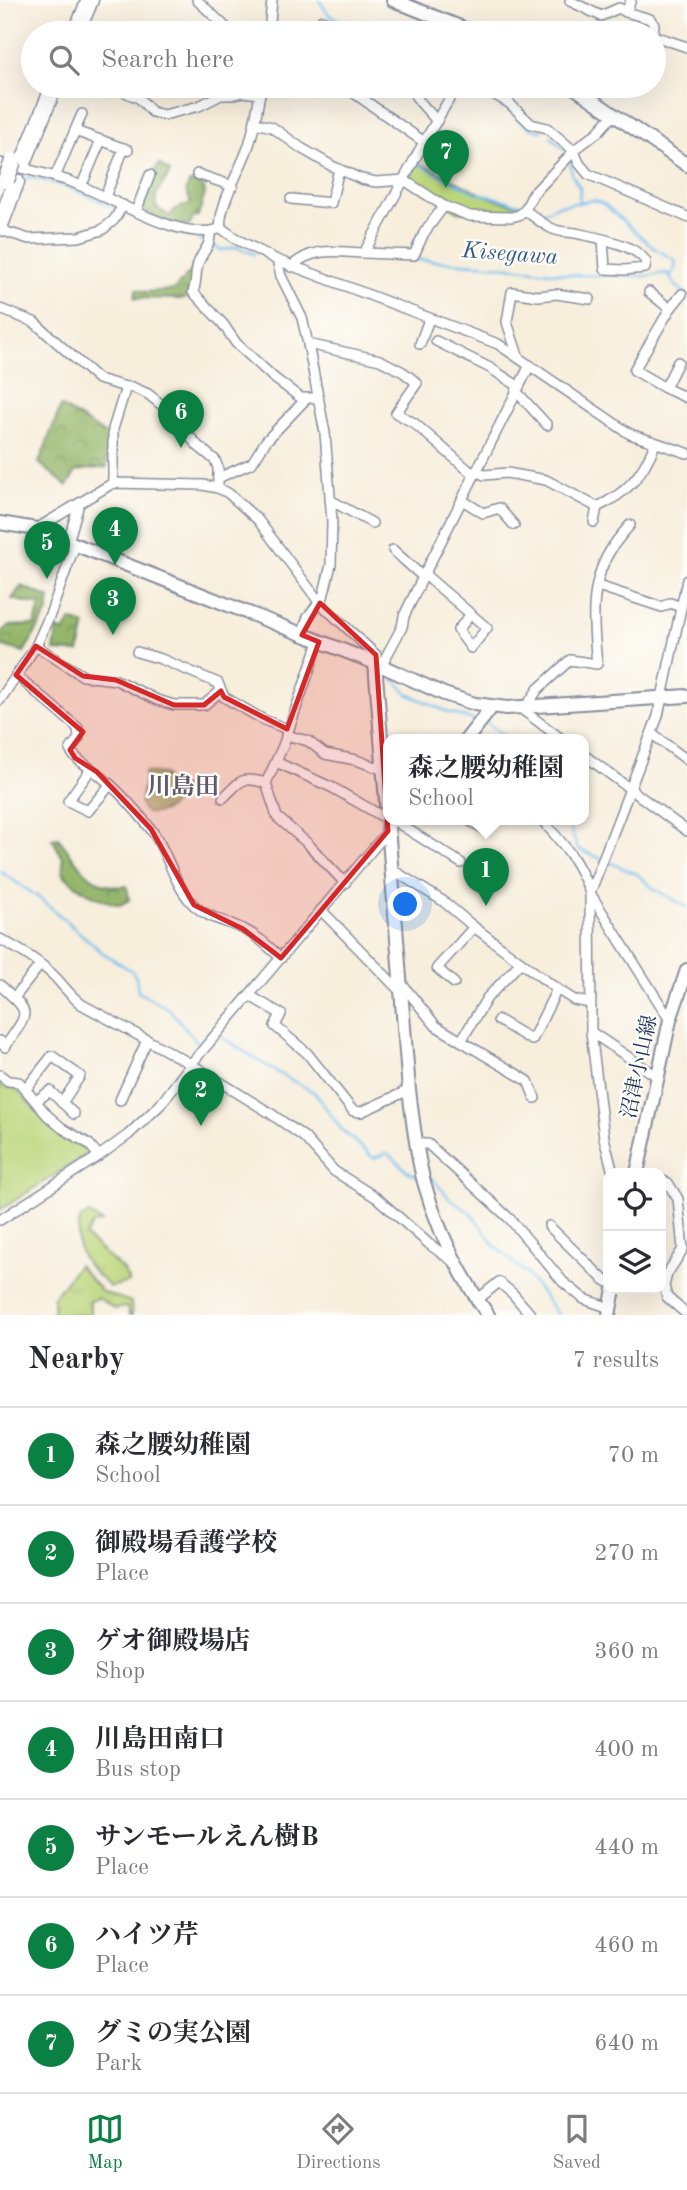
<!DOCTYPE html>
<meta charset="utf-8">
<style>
body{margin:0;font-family:"Old Standard TT","Noto Serif JP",serif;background:#f7f7f7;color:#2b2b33}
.controls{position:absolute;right:21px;bottom:21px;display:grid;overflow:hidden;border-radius:14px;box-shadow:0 7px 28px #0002}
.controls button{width:63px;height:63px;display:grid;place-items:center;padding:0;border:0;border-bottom:2px solid #e1e1e2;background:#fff;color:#2b2b33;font:35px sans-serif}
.you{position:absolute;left:406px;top:905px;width:24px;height:24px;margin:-18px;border:5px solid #fff;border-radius:50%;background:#1a73e8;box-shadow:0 0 0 10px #1a73e833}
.badge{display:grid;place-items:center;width:46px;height:46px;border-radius:50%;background:#0b8043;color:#fff;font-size:23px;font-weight:700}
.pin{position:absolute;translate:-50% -58px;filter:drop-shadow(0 2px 4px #0008)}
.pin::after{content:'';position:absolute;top:37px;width:24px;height:21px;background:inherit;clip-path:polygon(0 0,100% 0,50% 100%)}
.popup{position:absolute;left:383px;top:734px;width:206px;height:91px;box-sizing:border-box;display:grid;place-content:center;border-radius:14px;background:#fff;filter:drop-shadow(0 2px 5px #0005);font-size:23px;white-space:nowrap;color:#7c7c81}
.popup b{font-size:26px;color:#2b2b33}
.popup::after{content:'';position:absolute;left:50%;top:100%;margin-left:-14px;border:14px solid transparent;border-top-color:#fff}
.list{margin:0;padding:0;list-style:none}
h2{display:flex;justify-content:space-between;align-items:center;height:91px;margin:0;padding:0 28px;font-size:30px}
h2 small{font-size:23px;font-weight:400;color:#7c7c81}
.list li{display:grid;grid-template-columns:46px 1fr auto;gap:21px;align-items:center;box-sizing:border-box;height:98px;padding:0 28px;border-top:2px solid #e1e1e2}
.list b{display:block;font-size:26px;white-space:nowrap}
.list p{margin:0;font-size:23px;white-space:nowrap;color:#7c7c81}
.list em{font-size:23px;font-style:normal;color:#7c7c81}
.icon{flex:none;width:38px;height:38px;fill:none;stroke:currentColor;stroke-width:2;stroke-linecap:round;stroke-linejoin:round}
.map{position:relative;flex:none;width:687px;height:1315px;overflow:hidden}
.search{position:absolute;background:#fff;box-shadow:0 7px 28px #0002;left:21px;right:21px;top:21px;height:77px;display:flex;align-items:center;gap:18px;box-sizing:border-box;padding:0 24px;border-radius:38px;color:#7c7c81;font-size:26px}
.sheet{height:777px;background:#fff}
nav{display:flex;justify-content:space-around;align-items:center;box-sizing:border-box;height:98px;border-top:2px solid #e1e1e2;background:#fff;font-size:19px;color:#7c7c81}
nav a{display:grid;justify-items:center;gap:4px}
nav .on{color:#0b8043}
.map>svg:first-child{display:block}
.grass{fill:url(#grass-tufts);stroke:#6b826c;stroke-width:2}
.forest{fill:url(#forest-crowns);stroke:#587264;stroke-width:2}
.park{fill:#bbd57a;stroke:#6b826c;stroke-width:2}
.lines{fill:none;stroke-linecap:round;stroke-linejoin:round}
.stream{stroke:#76bfee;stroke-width:2.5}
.street-casing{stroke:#898e9d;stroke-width:12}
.secondary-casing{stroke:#898e9d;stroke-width:16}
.highway-casing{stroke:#898e9d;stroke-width:19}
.street{stroke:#fff;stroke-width:9}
.secondary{stroke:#fff;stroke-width:12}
.highway{stroke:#fff;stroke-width:16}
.highway-bridge-casing{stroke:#898e9d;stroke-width:19;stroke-linecap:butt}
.highway-bridge{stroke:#fff;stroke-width:16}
.marked{fill:#d62828;fill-opacity:0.2;stroke:#d62828;stroke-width:5;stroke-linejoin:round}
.labels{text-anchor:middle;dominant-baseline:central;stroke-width:5;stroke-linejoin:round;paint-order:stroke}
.street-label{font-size:21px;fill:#1b2f5e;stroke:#fdfcf7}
.water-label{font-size:23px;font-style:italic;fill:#365a89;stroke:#fdfcf7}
.quarter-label{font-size:24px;font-weight:bold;fill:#5e596d;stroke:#fdfcf7}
</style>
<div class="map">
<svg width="687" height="1315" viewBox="0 0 687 1315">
<defs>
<pattern id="grass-tufts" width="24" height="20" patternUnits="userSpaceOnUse" patternTransform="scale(1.75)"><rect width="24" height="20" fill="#bbd57a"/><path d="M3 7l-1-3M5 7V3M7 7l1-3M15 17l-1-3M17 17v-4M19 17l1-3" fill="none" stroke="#a0b76c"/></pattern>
<pattern id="forest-crowns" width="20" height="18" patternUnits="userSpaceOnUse" patternTransform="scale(1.75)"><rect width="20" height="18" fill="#94b66a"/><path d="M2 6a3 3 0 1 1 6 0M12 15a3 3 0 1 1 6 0" fill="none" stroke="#78945a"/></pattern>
</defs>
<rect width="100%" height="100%" fill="#fdfcf7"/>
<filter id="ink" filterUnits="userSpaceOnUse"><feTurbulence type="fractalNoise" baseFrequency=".0143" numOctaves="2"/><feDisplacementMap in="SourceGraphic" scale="14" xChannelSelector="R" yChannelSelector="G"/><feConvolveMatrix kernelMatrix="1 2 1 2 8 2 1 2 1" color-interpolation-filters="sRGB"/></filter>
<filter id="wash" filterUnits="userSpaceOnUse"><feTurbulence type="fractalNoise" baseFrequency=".00686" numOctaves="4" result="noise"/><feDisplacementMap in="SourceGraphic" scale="28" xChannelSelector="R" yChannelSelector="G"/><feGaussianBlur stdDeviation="1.57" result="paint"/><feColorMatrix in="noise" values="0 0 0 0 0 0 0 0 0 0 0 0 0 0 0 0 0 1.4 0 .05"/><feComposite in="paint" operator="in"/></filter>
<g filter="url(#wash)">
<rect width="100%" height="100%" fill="#f7eedc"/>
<g class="grass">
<path d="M90,1214L102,1222L93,1224L85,1236L124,1271L129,1282L110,1287C87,1267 70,1251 81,1218Z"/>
<polygon points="78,1265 102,1292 131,1302 132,1315 129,1315 127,1307 115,1309 98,1298 90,1301 90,1315 53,1315 53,1298"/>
</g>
<g class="forest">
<path d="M159,164L170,172C165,187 154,186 156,207L170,216L175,209L191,203L186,191L189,183H195L204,188L205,194L198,216L193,218L190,225C177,228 149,216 140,205L148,182Z"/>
<polygon points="194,268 192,290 185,299 135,298 136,289 146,292 174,290"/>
<polygon points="61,406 108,436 107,467 76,471 67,486 39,463"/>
<polygon points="21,586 50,598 48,612 24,652 0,645 0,635 8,626 35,625 40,605 12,599"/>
<polygon points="71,620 85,625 79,652 54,651 57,629 64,632"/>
<path d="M145,772L163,774L168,782L175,788L187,787C176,803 166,816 146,813L140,805Z"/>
<path d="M58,838C77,861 92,892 127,886L129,900L120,905C97,899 80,891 63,874V858L52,839Z"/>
</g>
<g class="park">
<path d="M418,163C452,176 485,202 522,205L515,213L507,215L458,211L407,180Z"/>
<polygon points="0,1084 4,1087 16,1088 52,1129 76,1142 90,1152 0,1210"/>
</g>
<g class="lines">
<g class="stream">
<polyline points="319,0 329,15 370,33"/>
<polyline points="463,86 482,92"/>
<path d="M518,118C525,126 531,130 542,131"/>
<polyline points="550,136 568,153"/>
<polyline points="570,160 572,175 580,188 579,203"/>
<polyline points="420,165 474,192 519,204"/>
<path d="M21,177C55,179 86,194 117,209"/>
<polyline points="533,210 543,213 556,206 594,200 605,205 654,248 675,260 676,266 670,277"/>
<polyline points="123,211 175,233 192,236 204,242"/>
<polyline points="210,245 222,250 237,247 254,254"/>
<polyline points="394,258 502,266 573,275 645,276 667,273 676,286 687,295"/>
<polyline points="394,679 408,694 450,713 474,720"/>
<polyline points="486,722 510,740"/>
<polyline points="569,820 572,835 578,849 637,874 654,889 687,907"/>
<polyline points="0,871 42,900 103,953 132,971 136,977 138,992 169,1009 199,1044 210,1030 215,1032"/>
<path d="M220,1036L273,1070L315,1093L342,1130L371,1156L374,1158L387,1153C398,1159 405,1174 418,1176"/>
<polyline points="428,1177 432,1178 451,1200 472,1214 494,1245 527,1274 558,1315"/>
</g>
</g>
</g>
<g filter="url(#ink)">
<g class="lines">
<g class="street-casing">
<g id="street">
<polyline points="197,0 232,33"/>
<polyline points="570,1 601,16 619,8 626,12 631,0"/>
<polyline points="626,12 650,19 654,25 653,33"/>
<polyline points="322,20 357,33"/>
<polyline points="269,33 272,0"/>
<polyline points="654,36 687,47"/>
<polyline points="111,86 139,98 152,112 164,115 199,106 221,95 231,95 243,92 260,94"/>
<polyline points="344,86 424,142"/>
<polyline points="409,86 419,101 437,121"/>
<polyline points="475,86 480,86 509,103 531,124 547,128 574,151 579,163 588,174 687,217"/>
<polyline points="255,123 272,127 301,148 332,166 361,179 376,182 404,180 444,206 470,216 511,217 519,215 525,210 533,194 577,148 598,132 613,115"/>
<polyline points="75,131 128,150"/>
<path d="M0,163C24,169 50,174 74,183C109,196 185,245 221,228"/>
<polyline points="197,174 233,186"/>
<polyline points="55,177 82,114"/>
<polyline points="84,180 101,140"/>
<polyline points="105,197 124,148"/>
<polyline points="291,199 331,203 339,169"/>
<path d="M525,210C533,216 543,225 553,229C559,232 568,232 575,233C595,237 636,244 646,262L645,268L624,270L605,269L603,240"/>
<polyline points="136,211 150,175"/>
<polyline points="221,228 238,240 277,260 281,276 302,318 308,344 325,433 332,521 331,565 323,597 308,617 302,635"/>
<path d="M221,228C217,208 242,167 249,145C255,126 258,106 261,86"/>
<polyline points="0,230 29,239 79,237 102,230 114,220 123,205"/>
<path d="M210,233C211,247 202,251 198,264C195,273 197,282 193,292L223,324L236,343L274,378L301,398H318"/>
<polyline points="364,253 414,255 424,233 444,206"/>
<polyline points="277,260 498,344 630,434 687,453"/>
<path d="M291,267C313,246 336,252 364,253L424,142L457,86"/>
<polyline points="649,292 670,309"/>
<polyline points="0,309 34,322 98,379 126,387 132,387 148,394 163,406 198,446 215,460 218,468 218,488"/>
<polyline points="436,341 490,368 518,386"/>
<polyline points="308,344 380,360 403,372 417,383 396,413 414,423 474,475"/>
<polyline points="420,344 429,319"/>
<polyline points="518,356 507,322 512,292 538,296 556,294 590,299"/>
<polyline points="678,362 665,388 634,370 670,309 682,294"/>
<polyline points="665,388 687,398"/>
<polyline points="516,391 547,425"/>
<path d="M476,471L484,475L507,473L546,480L597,507C628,493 643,474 655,444"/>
<polyline points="218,478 252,463 266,441 306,399"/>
<polyline points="113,483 113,429 126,387"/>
<polyline points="330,500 372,523"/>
<polyline points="462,500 483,513 499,508 514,525"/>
<polyline points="594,522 597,507"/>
<polyline points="36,529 113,483 203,485 218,488 228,493 258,520 320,603 376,655 375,663"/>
<polyline points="68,542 79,504"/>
<polyline points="393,550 423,577"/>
<polyline points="424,574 487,628 471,648 458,630 471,614"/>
<polyline points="598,586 662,607 670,603 681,607"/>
<polyline points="319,642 283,746 266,783 277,817 307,843 345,883"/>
<polyline points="36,646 83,676 116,680 157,700 174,705 204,705 221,691"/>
<polyline points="137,652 161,659 218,683 224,697 264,720 287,729"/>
<polyline points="381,666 402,627 404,616 423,577 530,365"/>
<path d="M16,675L78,728L79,738L70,750C77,762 88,765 98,774C117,789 135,809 150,828C169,852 172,884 195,906C209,919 227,921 243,929C258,936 269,947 281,958"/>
<polyline points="0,700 36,646 51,612 75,545"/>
<path d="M526,707L538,689L570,660L597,664C593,626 589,585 610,551C615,542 623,533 630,525"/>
<polyline points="520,708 563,740"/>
<polyline points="652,734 687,760"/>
<polyline points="286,735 308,741 325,754 356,760 384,770"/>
<polyline points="584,755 687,831"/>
<polyline points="276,762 333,788 387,819"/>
<polyline points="91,769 68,801 88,811 110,785"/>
<path d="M223,798C242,780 240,776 266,783"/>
<polyline points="468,820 485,829"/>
<path d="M542,820C565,846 578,860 590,893L670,1020"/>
<polyline points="396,822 461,863"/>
<polyline points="391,869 443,901 474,927 557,989 574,1000 590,1003"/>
<polyline points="321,910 402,993"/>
<path d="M0,939C20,950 41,962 57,979C65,988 71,996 81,1004L191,1064L270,1113L304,1137L334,1171L377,1198L429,1244L454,1262"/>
<polyline points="401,983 436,1026 528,1081 535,1098"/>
<polyline points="454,983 437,968 474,927"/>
<path d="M0,985C33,1015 29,1011 5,1047L0,1041"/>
<polyline points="250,996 281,1014 275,1026 307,1053 353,1111 361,1112 409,1090"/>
<polyline points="14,998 40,965"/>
<polyline points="498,1020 532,1040 557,989"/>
<polyline points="591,1032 658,1077"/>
<polyline points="461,1041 487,998 521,962"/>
<polyline points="0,1075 8,1081 19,1082 48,1116 62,1128 89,1144 99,1156"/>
<polyline points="26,1089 52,1056 80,1076 62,1103"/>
<polyline points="120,1100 147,1040"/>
<polyline points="36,1101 50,1091 74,1114"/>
<polyline points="416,1144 428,1144 510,1219 563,1282 584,1299 610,1308"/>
<polyline points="613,1173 604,1138 591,1032 590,893 658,716 687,580"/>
<polyline points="661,1180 668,1183 678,1199 683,1249 667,1274 664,1286 667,1297 684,1312"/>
<polyline points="0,1220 99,1156 128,1135 160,1105 191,1064 388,831"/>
<polyline points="549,1226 602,1278 608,1282"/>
<polyline points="477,1300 499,1282 513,1294 531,1315"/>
</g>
</g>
<g class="secondary-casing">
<g id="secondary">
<polyline points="393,0 475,33"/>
<polyline points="572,86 687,165"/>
<polyline points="0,523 36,529 375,663 444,694 475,704 507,708 687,696"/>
<path d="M375,663L409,1090C413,1121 416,1152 424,1182C437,1229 460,1275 488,1315"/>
<polyline points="466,740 491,708"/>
<polyline points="637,1173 670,1020 687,970"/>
<polyline points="609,1315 614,1289"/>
</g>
</g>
<g class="highway-casing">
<g id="highway">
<polyline points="76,33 90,0"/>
<polyline points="23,163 54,86"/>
<polyline points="0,225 16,182"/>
</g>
</g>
<use href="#street" class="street"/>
<use href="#secondary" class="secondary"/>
<use href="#highway" class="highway"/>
<g class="highway-bridge-casing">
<polyline id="highway-bridge" points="6,180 13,161"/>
</g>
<use href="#highway-bridge" class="highway-bridge"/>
</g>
</g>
<path class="marked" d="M320,603L376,655L388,831L281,958L243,929L194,905L151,829L97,772L75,758L70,750L83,732L16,675L36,646L83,676L116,680L174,705H204L221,691L224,697L287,729L319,642L302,635Z"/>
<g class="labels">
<g class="street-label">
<text transform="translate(640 1067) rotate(-78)">沼津小山線</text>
</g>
<g class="water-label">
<text transform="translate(510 254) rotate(4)">Kisegawa</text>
</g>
<g class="quarter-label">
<text x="183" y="788">川島田</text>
</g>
</g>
</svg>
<div class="controls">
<button><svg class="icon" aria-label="locate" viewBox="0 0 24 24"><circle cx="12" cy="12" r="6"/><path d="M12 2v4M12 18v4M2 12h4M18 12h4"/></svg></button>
<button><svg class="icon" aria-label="layers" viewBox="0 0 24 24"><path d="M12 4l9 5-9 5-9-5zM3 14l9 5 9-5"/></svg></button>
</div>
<div class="you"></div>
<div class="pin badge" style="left:486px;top:906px">1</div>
<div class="popup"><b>森之腰幼稚園</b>School</div>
<div class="pin badge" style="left:201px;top:1126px">2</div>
<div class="pin badge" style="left:113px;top:635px">3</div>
<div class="pin badge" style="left:115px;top:565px">4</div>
<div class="pin badge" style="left:47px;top:579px">5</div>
<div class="pin badge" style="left:181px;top:448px">6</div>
<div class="pin badge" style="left:446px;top:188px">7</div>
<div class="search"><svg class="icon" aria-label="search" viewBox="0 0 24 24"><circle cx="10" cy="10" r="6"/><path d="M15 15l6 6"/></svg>Search here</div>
</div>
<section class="sheet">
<h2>Nearby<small>7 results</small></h2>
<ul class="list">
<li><span class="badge">1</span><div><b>森之腰幼稚園</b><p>School</p></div><em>70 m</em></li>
<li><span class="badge">2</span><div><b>御殿場看護学校</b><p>Place</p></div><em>270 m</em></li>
<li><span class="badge">3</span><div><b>ゲオ御殿場店</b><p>Shop</p></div><em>360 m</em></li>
<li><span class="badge">4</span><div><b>川島田南口</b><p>Bus stop</p></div><em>400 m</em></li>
<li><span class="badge">5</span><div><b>サンモールえん樹B</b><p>Place</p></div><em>440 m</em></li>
<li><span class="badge">6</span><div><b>ハイツ芹</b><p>Place</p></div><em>460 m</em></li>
<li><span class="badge">7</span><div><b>グミの実公園</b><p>Park</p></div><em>640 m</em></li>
</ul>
</section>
<nav>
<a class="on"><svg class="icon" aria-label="map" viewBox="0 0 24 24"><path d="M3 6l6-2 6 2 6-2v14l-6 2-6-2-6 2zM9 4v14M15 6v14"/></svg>Map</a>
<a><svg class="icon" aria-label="directions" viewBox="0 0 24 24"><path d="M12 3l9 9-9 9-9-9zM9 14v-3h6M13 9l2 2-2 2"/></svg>Directions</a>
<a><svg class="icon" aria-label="saved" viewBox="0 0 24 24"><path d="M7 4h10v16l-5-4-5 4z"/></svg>Saved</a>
</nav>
